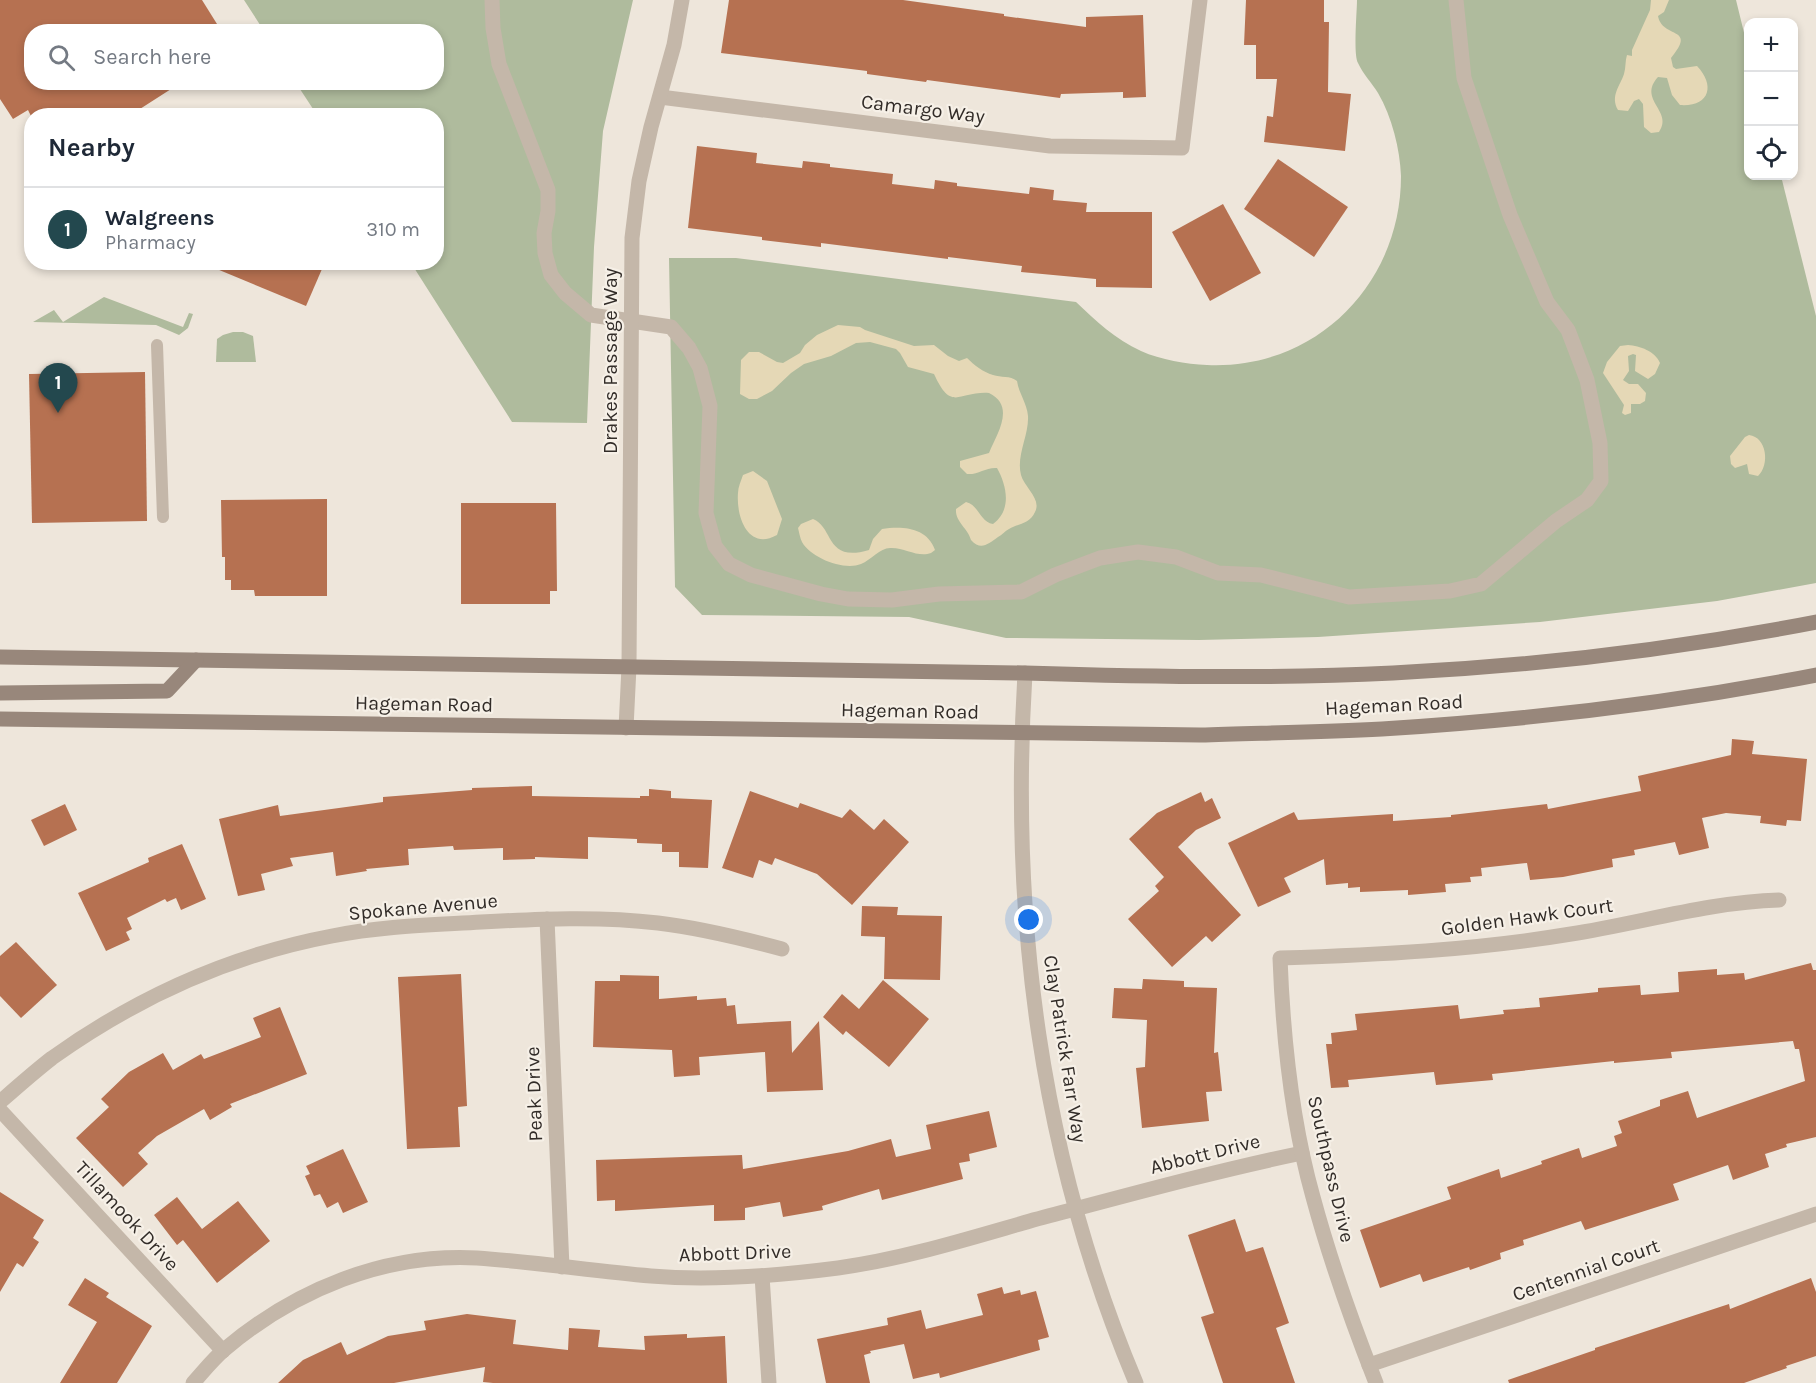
<!DOCTYPE html>
<meta charset="utf-8">
<style>
body{margin:0;font-family:Karla,sans-serif;background:#f6f6f7;color:#1f2937}
.controls{position:absolute;right:18px;top:18px;display:grid;overflow:hidden;border-radius:12px;box-shadow:0 3px 9px #0003}
.controls button{width:54px;height:54px;display:grid;place-items:center;padding:0;border:0;border-bottom:2px solid #e0e1e3;background:#fff;color:#1f2937;font:30px sans-serif}
.you{position:absolute;left:1029px;top:920px;width:21px;height:21px;margin:-15px;border:4px solid #fff;border-radius:50%;background:#1a73e8;box-shadow:0 0 0 9px #1a73e833}
.badge{display:grid;place-items:center;width:39px;height:39px;border-radius:50%;background:#23484e;color:#fff;font-size:20px;font-weight:700}
.pin{position:absolute;translate:-50% -50px;filter:drop-shadow(0 2px 3px #0008)}
.pin::after{content:'';position:absolute;top:32px;width:21px;height:18px;background:inherit;clip-path:polygon(0 0,100% 0,50% 100%)}
.list{margin:0;padding:0;list-style:none}
h2{display:flex;justify-content:space-between;align-items:center;height:78px;margin:0;padding:0 24px;font-size:26px}
h2 small{font-size:20px;font-weight:400;color:#747a83}
.list li{display:grid;grid-template-columns:39px 1fr auto;gap:18px;align-items:center;box-sizing:border-box;height:84px;padding:0 24px;border-top:2px solid #e0e1e3}
.list b{display:block;font-size:22px;white-space:nowrap}
.list p{margin:0;font-size:20px;white-space:nowrap;color:#747a83}
.list em{font-size:20px;font-style:normal;color:#747a83}
.icon{flex:none;width:33px;height:33px;fill:none;stroke:currentColor;stroke-width:2;stroke-linecap:round;stroke-linejoin:round}
.map{position:relative;flex:none;width:1816px;height:1383px;overflow:hidden}
.search{position:absolute;background:#fff;box-shadow:0 3px 9px #0003;left:24px;top:24px;width:420px;height:66px;display:flex;align-items:center;gap:15px;box-sizing:border-box;padding:0 21px;border-radius:24px;color:#747a83;font-size:22px}
.panel{position:absolute;background:#fff;box-shadow:0 3px 9px #0003;left:24px;top:108px;width:420px;height:162px;border-radius:24px}
.map>svg:first-child{display:block}
.green{fill:#afbb9d}
.sand{fill:#e5d8b6}
.building{fill:#b67151}
.lines{fill:none;stroke-linecap:round;stroke-linejoin:round}
.service{stroke:#c4b7a9;stroke-width:12}
.minor{stroke:#c4b7a9;stroke-width:15}
.tertiary{stroke:#c4b7a9;stroke-width:15}
.secondary{stroke:#98877b;stroke-width:15}
.labels{text-anchor:middle;dominant-baseline:central;stroke-width:4.5;stroke-linejoin:round;paint-order:stroke}
.street-label{font-size:20px;fill:#322c28;stroke:#f6f0e7}
</style>
<div class="map">
<svg width="1816" height="1383" viewBox="0 0 1816 1383">
<rect width="100%" height="100%" fill="#eee6db"/>
<g class="green">
<polygon points="244,0 633,0 603,131 594,247 587,423 512,422 411,263 436,262 436,116 317,115 296,83 436,82 436,32 264,31"/>
<path d="M1357,0H1736L1748,49V176H1781L1816,316V583L1717,601L1540,622L1318,637L1199,640L1006,638L909,617L702,615L675,587L669,258H736L1076,302C1096,321 1115,339 1141,351C1161,360 1186,364 1207,365C1316,370 1401,284 1401,176C1400,149 1392,117 1378,93C1372,83 1363,74 1358,63C1353,54 1357,12 1357,0Z"/>
<polygon points="104,297 183,327 189,313 193,314 188,328 179,335 156,325 33,322 54,310 63,322"/>
<polygon points="233,332 243,332 253,336 256,362 216,362 217,339 223,335"/>
</g>
<g class="sand">
<path d="M1651,0H1669L1664,12L1658,16C1662,39 1698,26 1671,58L1673,67L1676,69L1697,66C1716,86 1709,107 1680,105L1672,95L1667,78L1658,77C1637,100 1674,111 1659,132L1651,133L1644,127L1643,104L1639,99L1634,101L1628,111L1618,110C1610,96 1620,86 1624,74C1626,67 1625,61 1627,55L1632,56V50L1650,10Z"/>
<path d="M838,325L860,327L865,330L914,346L934,345L948,356L959,361L967,358C974,365 983,372 993,375C1001,378 1010,375 1017,381C1019,394 1027,403 1028,416C1029,435 1016,456 1021,475C1024,487 1042,499 1035,512C1030,524 1019,523 1009,529C1005,531 1002,535 998,537C988,544 981,551 971,540C968,528 955,522 956,509L966,502C979,505 980,522 993,524C1012,510 1007,486 997,468C986,467 978,475 967,474L960,467V461L989,453C997,434 1016,406 989,393C958,391 952,413 934,374L908,367L900,353L896,349L870,342L856,343L831,356L804,364L791,373L772,391L757,399H749L740,394L741,360L749,352H759L777,362L783,363L800,353L805,345L817,335Z"/>
<path d="M1628,345C1640,346 1655,351 1660,363L1655,374L1648,379L1635,371L1636,355L1633,354L1628,356L1629,371L1623,380L1629,384H1638L1646,393L1645,401L1640,404H1631V413L1625,415L1622,413L1624,405L1603,373L1607,362L1620,346Z"/>
<path d="M1749,435C1767,437 1770,465 1758,476L1749,474L1747,464L1735,468L1731,464L1730,456L1745,437Z"/>
<path d="M753,471L767,481L782,519L777,535C748,551 736,517 738,493C738,487 741,481 743,475Z"/>
<path d="M813,519C834,527 825,563 869,550L873,539L882,529C902,526 927,527 935,550L931,553C918,558 904,547 890,548C880,548 871,560 861,564C844,571 811,558 802,542C800,538 799,532 798,528L801,524Z"/>
</g>
<g class="building">
<polygon points="0,0 202,0 222,32 32,32 32,82 182,82 129,116 31,116 28,110 13,119 0,99"/>
<polygon points="729,0 903,0 1004,14 1004,16 1086,27 1086,17 1143,15 1146,97 1123,98 1123,92 1061,94 1060,98 927,80 926,82 867,74 867,71 721,53"/>
<polygon points="1246,0 1324,0 1324,22 1329,22 1328,92 1351,94 1345,151 1264,142 1267,116 1273,117 1277,79 1256,79 1256,45 1244,45"/>
<polygon points="697,146 757,153 756,163 802,168 803,161 830,164 830,167 893,174 892,184 934,189 935,180 957,183 957,186 1029,194 1030,187 1054,190 1053,200 1087,203 1086,212 1152,212 1152,288 1096,287 1096,279 1021,272 1022,266 948,257 948,259 821,243 821,247 762,240 762,237 688,228"/>
<polygon points="1278,159 1348,207 1314,257 1244,209"/>
<polygon points="1223,204 1261,273 1210,301 1172,232"/>
<polygon points="200,262 325,262 306,306"/>
<polygon points="145,372 147,521 32,523 29,374"/>
<polygon points="327,499 327,596 255,596 254,590 231,590 231,580 225,580 225,557 222,557 221,500"/>
<polygon points="461,503 556,503 557,591 550,591 550,604 461,604"/>
<polygon points="1732,739 1754,741 1752,754 1807,759 1801,821 1787,820 1786,826 1760,823 1761,816 1726,813 1702,818 1709,848 1679,855 1675,842 1634,850 1635,855 1612,859 1613,867 1563,877 1530,880 1527,863 1481,868 1482,876 1470,877 1471,882 1445,884 1446,892 1408,895 1408,890 1360,892 1360,887 1348,888 1348,883 1326,885 1324,859 1284,878 1291,892 1258,907 1228,843 1294,812 1298,820 1393,814 1393,821 1451,817 1451,815 1547,804 1548,809 1641,791 1638,776 1731,755"/>
<polygon points="532,786 532,796 640,798 640,796 649,796 649,789 671,791 671,798 712,800 708,868 679,867 679,852 662,852 662,844 637,843 637,839 588,837 588,859 535,857 535,859 503,860 503,848 454,850 453,846 408,849 409,865 366,869 367,871 336,876 333,852 290,858 293,866 261,874 265,890 238,896 219,819 278,805 280,816 383,802 383,797 472,790 472,788"/>
<polygon points="750,791 798,808 800,803 842,818 850,809 874,830 884,819 909,842 852,905 817,874 775,858 772,865 759,860 753,878 722,868"/>
<polygon points="1201,792 1205,802 1212,798 1221,818 1196,830 1178,847 1241,915 1212,942 1206,936 1172,967 1128,919 1159,891 1155,886 1164,877 1129,839 1157,813"/>
<polygon points="65,804 77,830 44,846 31,820"/>
<polygon points="182,844 206,899 181,910 176,898 167,902 165,899 127,918 132,929 126,932 130,940 106,951 78,893 149,862 148,858"/>
<polygon points="862,906 898,907 897,915 942,916 940,980 884,979 885,937 861,936"/>
<polygon points="16,942 57,985 21,1018 0,996 0,956"/>
<polygon points="1811,963 1813,970 1816,970 1816,1137 1786,1144 1787,1147 1765,1154 1769,1167 1733,1180 1728,1165 1673,1184 1679,1200 1585,1230 1581,1221 1523,1240 1524,1245 1500,1253 1501,1259 1470,1270 1469,1267 1423,1282 1420,1274 1380,1288 1360,1230 1451,1199 1447,1187 1499,1169 1501,1178 1542,1164 1541,1161 1579,1148 1582,1158 1617,1146 1614,1136 1622,1133 1618,1121 1660,1106 1660,1100 1688,1091 1697,1118 1805,1081 1799,1049 1795,1049 1793,1041 1671,1052 1672,1058 1614,1063 1614,1061 1492,1074 1493,1080 1436,1085 1434,1072 1348,1080 1349,1087 1331,1088 1326,1044 1332,1044 1331,1033 1357,1030 1355,1014 1458,1005 1460,1019 1504,1014 1503,1010 1540,1007 1539,998 1598,992 1598,988 1640,985 1641,995 1679,992 1678,972 1717,969 1717,975 1744,973 1745,980"/>
<polygon points="461,974 467,1106 458,1107 460,1147 407,1149 398,977"/>
<polygon points="620,975 659,976 659,999 697,996 697,1000 726,998 727,1006 735,1005 737,1024 791,1021 792,1053 819,1021 823,1090 767,1092 765,1052 699,1057 700,1075 674,1077 672,1050 593,1047 595,981 620,981"/>
<polygon points="1143,979 1184,981 1184,987 1217,988 1214,1053 1218,1052 1222,1091 1206,1092 1209,1121 1142,1128 1136,1068 1145,1067 1147,1020 1112,1018 1114,988 1142,989"/>
<polygon points="883,980 929,1019 889,1067 846,1031 843,1035 823,1017 842,994 859,1009"/>
<polygon points="280,1007 307,1074 230,1104 232,1107 210,1120 204,1109 157,1136 138,1153 148,1164 123,1187 76,1138 109,1107 101,1099 129,1072 163,1053 173,1070 201,1054 204,1059 261,1037 253,1018"/>
<polygon points="989,1111 997,1147 969,1154 970,1161 959,1163 963,1179 882,1200 879,1189 822,1206 823,1210 783,1217 780,1202 745,1208 745,1220 714,1221 714,1205 615,1211 615,1200 597,1201 596,1160 742,1155 743,1169 848,1151 891,1139 896,1157 931,1149 926,1125"/>
<polygon points="343,1149 368,1202 343,1213 338,1202 327,1208 320,1194 314,1196 305,1176 310,1174 306,1166"/>
<polygon points="0,1192 44,1220 33,1238 39,1242 23,1267 17,1263 0,1292"/>
<polygon points="177,1197 202,1229 238,1201 270,1241 217,1283 183,1240 177,1245 154,1215"/>
<polygon points="1235,1219 1246,1252 1263,1247 1289,1323 1276,1328 1295,1383 1223,1383 1201,1317 1214,1313 1188,1235"/>
<polygon points="85,1278 109,1293 106,1297 152,1326 117,1383 60,1383 97,1322 68,1305"/>
<polygon points="1811,1278 1816,1292 1816,1356 1786,1366 1787,1368 1744,1383 1509,1383 1508,1380 1595,1350 1595,1348 1729,1304 1730,1309"/>
<polygon points="1002,1287 1004,1294 1020,1290 1021,1295 1036,1291 1049,1337 1038,1340 1040,1350 940,1378 939,1373 913,1379 904,1344 870,1351 871,1353 864,1355 870,1383 826,1383 817,1339 888,1325 887,1318 921,1310 926,1329 983,1315 977,1294"/>
<polygon points="467,1314 516,1320 513,1344 568,1350 569,1328 600,1330 598,1347 645,1350 644,1336 687,1334 687,1338 725,1336 727,1383 493,1383 483,1382 485,1367 394,1383 278,1383 303,1360 341,1342 347,1355 388,1336 426,1330 424,1321"/>
</g>
<g class="lines">
<polyline class="service" points="157,345 163,517"/>
<g class="minor">
<polyline points="492,0 493,28 499,64 548,190 548,211 544,233 545,253 551,275 565,293 591,315 671,327 689,348 700,368 710,406 706,513 715,546 729,564 751,575 821,594 848,599 892,600 939,594 1021,592 1055,575 1100,558 1138,552 1176,557 1218,573 1261,575 1349,597 1450,591 1481,584 1556,521 1587,500 1601,481 1600,443 1587,380 1568,330 1547,302 1510,215 1464,78 1456,0"/>
<polyline points="660,97 1050,146 1182,148 1200,0"/>
<polyline points="626,728 629,667 632,238 639,181 651,127 674,45 682,0"/>
<polyline points="547,919 562,1267"/>
<path d="M0,1102C17,1087 34,1072 52,1058C136,998 231,955 332,936C382,926 431,925 481,922C540,919 599,916 658,923C700,928 741,938 782,949"/>
<polyline points="0,1110 223,1351"/>
<polyline points="762,1276 769,1383"/>
<polyline points="1369,1365 1816,1214"/>
<path d="M193,1383C203,1372 213,1359 225,1349C295,1290 384,1253 477,1258C535,1262 593,1271 651,1276C713,1281 776,1276 838,1268C903,1259 967,1239 1030,1221C1121,1197 1211,1172 1302,1153"/>
<path d="M1376,1383C1352,1322 1330,1260 1313,1197C1291,1119 1283,1038 1280,958C1377,955 1475,950 1571,934C1641,923 1709,902 1779,900"/>
</g>
<path class="tertiary" d="M1025,673C1010,919 1040,1155 1136,1383"/>
<g class="secondary">
<path d="M0,657L1025,673C1147,677 1270,679 1393,673C1535,666 1677,649 1816,622"/>
<polyline points="0,693 167,691 196,660"/>
<path d="M0,719L1200,735C1260,733 1321,732 1382,729C1527,720 1673,703 1816,675"/>
</g>
</g>
<g class="labels">
<g class="street-label">
<text transform="translate(923 109) rotate(7)">Camargo Way</text>
<text transform="translate(610 361) rotate(-90)">Drakes Passage Way</text>
<text transform="translate(424 704) rotate(1)">Hageman Road</text>
<text transform="translate(1394 705) rotate(-3)">Hageman Road</text>
<text transform="translate(910 711) rotate(1)">Hageman Road</text>
<text transform="translate(423 907) rotate(-5)">Spokane Avenue</text>
<text transform="translate(1527 917) rotate(-8)">Golden Hawk Court</text>
<text transform="translate(1065 1049) rotate(81)">Clay Patrick Farr Way</text>
<text transform="translate(534 1094) rotate(-92)">Peak Drive</text>
<text transform="translate(1205 1154) rotate(-14)">Abbott Drive</text>
<text transform="translate(1331 1169) rotate(77)">Southpass Drive</text>
<text transform="translate(127 1216) rotate(47)">Tillamook Drive</text>
<text transform="translate(735 1253) rotate(-2)">Abbott Drive</text>
<text transform="translate(1586 1270) rotate(-19)">Centennial Court</text>
</g>
</g>
</svg>
<div class="controls">
<button>+</button>
<button>−</button>
<button><svg class="icon" aria-label="locate" viewBox="0 0 24 24"><circle cx="12" cy="12" r="6"/><path d="M12 2v4M12 18v4M2 12h4M18 12h4"/></svg></button>
</div>
<div class="you"></div>
<div class="pin badge" style="left:58px;top:413px">1</div>
<div class="search"><svg class="icon" aria-label="search" viewBox="0 0 24 24"><circle cx="10" cy="10" r="6"/><path d="M15 15l6 6"/></svg>Search here</div>
<section class="panel">
<h2>Nearby<small></small></h2>
<ul class="list">
<li><span class="badge">1</span><div><b>Walgreens</b><p>Pharmacy</p></div><em>310 m</em></li>
</ul>
</section>
</div>
